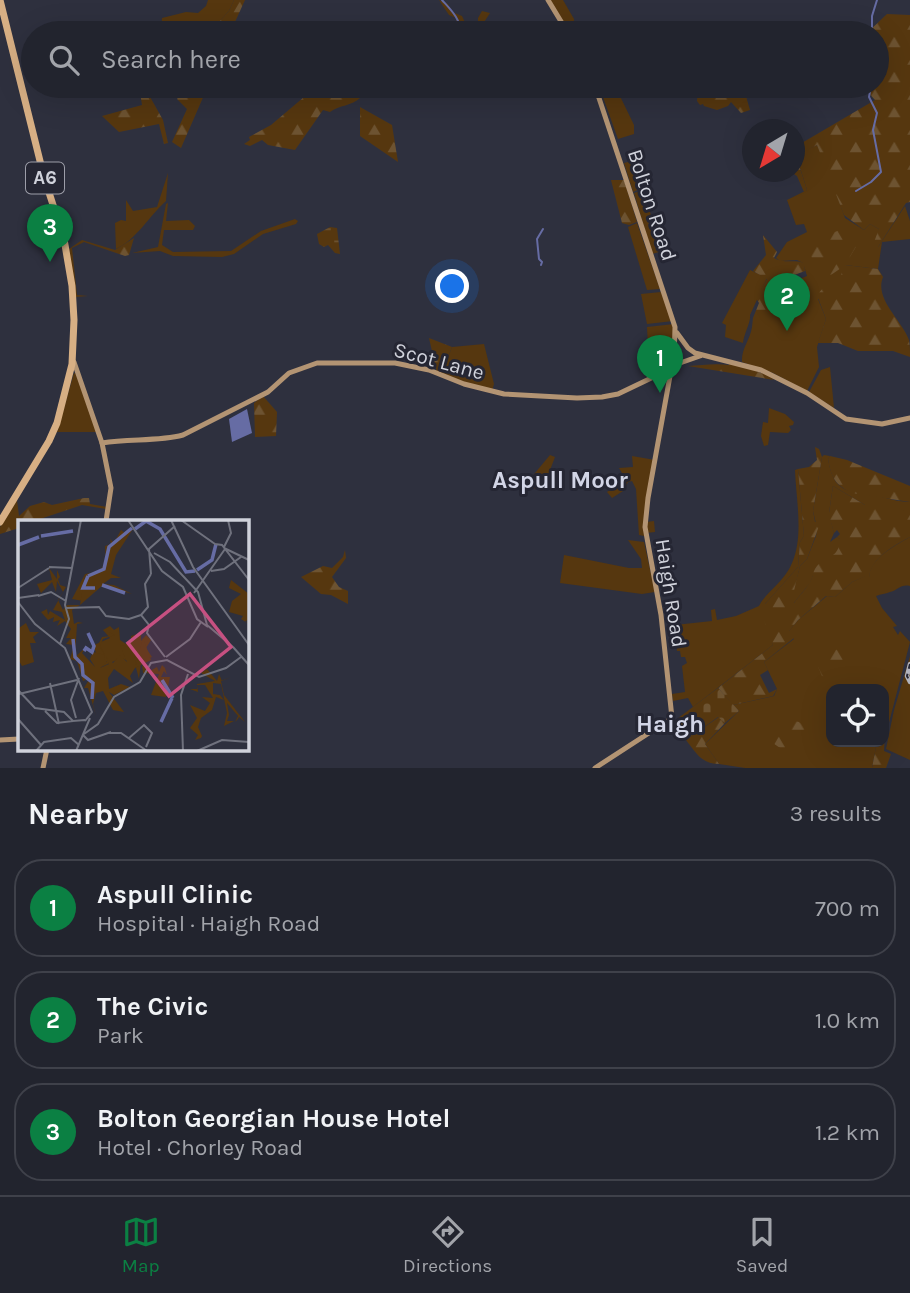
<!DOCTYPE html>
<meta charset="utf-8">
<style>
body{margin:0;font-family:Karla,sans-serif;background:#2e303a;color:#f1f3f6}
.controls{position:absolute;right:21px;bottom:21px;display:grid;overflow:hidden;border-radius:14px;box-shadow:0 7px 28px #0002}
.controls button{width:63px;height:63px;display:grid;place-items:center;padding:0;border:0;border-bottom:2px solid #3f414a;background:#22242e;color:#f1f3f6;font:35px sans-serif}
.compass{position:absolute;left:742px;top:119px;width:63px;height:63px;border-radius:50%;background:#22242e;box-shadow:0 7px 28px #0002;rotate:218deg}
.you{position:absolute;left:453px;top:287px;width:24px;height:24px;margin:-18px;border:5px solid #fff;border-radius:50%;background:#1a73e8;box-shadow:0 0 0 10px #1a73e833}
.badge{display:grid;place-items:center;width:46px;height:46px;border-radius:50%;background:#0b8043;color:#fff;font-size:23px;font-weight:700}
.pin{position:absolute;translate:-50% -58px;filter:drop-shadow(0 2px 4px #0008)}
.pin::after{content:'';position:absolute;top:37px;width:24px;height:21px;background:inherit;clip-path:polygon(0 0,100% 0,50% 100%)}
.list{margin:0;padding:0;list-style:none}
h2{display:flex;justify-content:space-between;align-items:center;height:91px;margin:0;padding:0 28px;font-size:30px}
h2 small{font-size:23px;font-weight:400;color:#a2a4aa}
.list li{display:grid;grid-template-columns:46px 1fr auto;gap:21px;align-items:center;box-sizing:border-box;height:98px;margin:0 14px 14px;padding:0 14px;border:2px solid #3f414a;border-radius:28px}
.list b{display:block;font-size:26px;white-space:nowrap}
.list p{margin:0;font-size:23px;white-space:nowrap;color:#a2a4aa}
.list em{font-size:23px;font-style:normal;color:#a2a4aa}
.icon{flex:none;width:38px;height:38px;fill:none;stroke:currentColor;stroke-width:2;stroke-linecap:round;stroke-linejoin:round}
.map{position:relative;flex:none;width:910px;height:768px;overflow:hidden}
.search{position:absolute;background:#22242e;box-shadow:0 7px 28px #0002;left:21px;right:21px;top:21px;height:77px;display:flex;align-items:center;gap:18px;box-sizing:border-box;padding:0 24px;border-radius:38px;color:#a2a4aa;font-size:26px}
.sheet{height:427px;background:#22242e}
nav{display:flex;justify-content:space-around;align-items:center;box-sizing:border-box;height:98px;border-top:2px solid #3f414a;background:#22242e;font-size:19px;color:#a2a4aa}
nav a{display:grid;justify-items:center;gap:4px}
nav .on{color:#0b8043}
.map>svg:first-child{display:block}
.green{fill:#56370f}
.forest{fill:url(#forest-firs)}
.wetland{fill:url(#wetland-marsh)}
.cemetery{fill:url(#cemetery-stones)}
.water{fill:#666ca4}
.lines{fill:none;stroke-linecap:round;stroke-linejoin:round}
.stream{stroke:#666ca4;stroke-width:2}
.secondary{stroke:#b39473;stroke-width:5}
.primary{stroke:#d7af84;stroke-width:7}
.rail-casing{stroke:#b2b4be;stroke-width:4.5}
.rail{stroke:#252633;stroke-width:2;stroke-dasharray:5;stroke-linecap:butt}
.labels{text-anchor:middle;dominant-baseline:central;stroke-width:6;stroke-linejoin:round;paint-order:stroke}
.shield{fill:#252633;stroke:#9d9ea9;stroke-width:2}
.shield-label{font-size:19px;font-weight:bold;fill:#d0d2db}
.street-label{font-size:21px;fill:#d0d2db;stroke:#252633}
.quarter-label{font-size:24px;font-weight:bold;fill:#d2d5e6;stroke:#252633}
.inset-river{fill:none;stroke:#666ca4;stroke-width:3.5}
.inset-road{fill:none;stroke:#6f717d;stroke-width:2}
.view{fill:#c65081;fill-opacity:0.15;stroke:#c65081;stroke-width:3.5}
.inset-edge{fill:none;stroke:#d0d2db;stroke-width:3.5}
</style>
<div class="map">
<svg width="910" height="768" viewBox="0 0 910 768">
<defs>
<pattern id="forest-firs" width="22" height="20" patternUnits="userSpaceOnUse" patternTransform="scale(1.75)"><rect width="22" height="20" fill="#56370f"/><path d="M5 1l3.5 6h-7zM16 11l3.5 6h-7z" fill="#6d5331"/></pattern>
<pattern id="wetland-marsh" width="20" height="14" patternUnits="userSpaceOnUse" patternTransform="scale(1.75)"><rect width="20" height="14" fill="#56370f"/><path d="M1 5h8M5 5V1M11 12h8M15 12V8" fill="none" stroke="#6d5331"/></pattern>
<pattern id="cemetery-stones" width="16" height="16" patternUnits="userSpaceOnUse" patternTransform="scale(1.75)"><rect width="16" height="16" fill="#56370f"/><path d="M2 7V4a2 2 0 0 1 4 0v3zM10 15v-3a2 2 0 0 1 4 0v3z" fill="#6d5331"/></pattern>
</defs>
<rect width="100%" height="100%" fill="#2e303e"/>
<g class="green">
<polygon points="208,0 234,0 229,11 209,33 161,33 162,18 186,12 198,13 206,6"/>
<polygon points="439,0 448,4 452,12 462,16 468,29 474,33 478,28 478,18 482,11 490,13 477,33 458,33 456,18 449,15"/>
<polygon points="549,0 563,0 574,19 573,33 570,33"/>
<polygon points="618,92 634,125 634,134 618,139 603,97"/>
<path d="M817,145L827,166L845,218L864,230L870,224L879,229L878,247L905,206L910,221V239L882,242L878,269L845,265L841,297L818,299L826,319L817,347L819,367L807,391L773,373L742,362C741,349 750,340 752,327H765L768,296L784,290L787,284L807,276L803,263L797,260L780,261L776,258L787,242L807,232L804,224L796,225L787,200L807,190L796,155Z"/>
<polygon points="636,160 642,167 639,181 642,188 633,192 624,163"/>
<path d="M168,173L166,201C149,216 137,239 116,249L115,223L121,220L126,221V200L133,211L157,207Z"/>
<polygon points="643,190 657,234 655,237 659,252 652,254 634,193"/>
<polygon points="168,203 166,221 189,220 195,226 193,230 164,230 162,245 173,252 231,251 261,231 295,219 298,221 296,224 263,234 234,254 222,257 173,256 160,251 132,253 158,247 166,204"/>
<polygon points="637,223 660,289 647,290 628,227"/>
<path d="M750,270L767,278L750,315C751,323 744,333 743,343L725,337L726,325L722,323Z"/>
<polygon points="661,292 673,321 647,324 641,294"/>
<path d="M674,324C672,357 679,362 648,379L647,377L650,358L648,349L662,356L648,347L647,327Z"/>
<polygon points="484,344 494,384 492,391 441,375 452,347"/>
<polygon points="830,367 834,408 809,392 821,370"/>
<polygon points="74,373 76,374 97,432 57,432"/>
<polygon points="769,408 785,414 794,422 793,425 789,426 791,430 788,433 770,432 768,445 764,446 761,436 763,422 768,423"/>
<polygon points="550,455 555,457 542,491 525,485"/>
<path d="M824,455L830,456L828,459C834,493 847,491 876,496C888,498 898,502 910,502V512H905L896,507L865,505L833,486L829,513L834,533L830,542L837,537L840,539V548L833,557L816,568L810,583L793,604L790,603L800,566L807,559L816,536L817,528L813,511L822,457Z"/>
<polygon points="632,456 655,460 646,522 654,521 655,532 646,533 644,536 639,535 636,489 632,481 628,482 623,491 612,498 607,492 625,478 619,468 633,467"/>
<path d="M798,469L804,536L800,542L798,567L765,604L773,645L693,707L688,698L673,701L672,694L685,692L682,666L687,663L685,657H681L680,651H677L675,625L712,621L711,610L715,609L717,620L736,616L759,606C765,593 785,581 792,563C804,536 796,499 795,470Z"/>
<path d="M910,537V586C900,584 899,590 890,592C885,594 881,594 876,596L882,608L897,626L893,627L898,635L900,631L910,642L886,734L884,735V689H831V742H880L876,747L872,768H745L719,764L705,744L739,711L733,705L774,696L777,689L764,662L794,639L788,632L798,620L827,596L835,597L852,582L867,575L869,578C869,559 894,546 910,537Z"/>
<polygon points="628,540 644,542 655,592 642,594 560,583 564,555 629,568 642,568 641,559"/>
<polygon points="910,656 910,760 886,749 894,710"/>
</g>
<g class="forest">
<polygon points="234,0 245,0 230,33 209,33 229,11"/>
<polygon points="887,14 910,15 910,202 906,203 878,247 874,242 879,229 870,224 864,230 844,215 817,145 796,156 807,190 804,192 797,176 791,172 794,172 795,147 875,100 865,89 870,86 877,86 877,33 867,33"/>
<polygon points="139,86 160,86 149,95 163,120 168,143 164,144 159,124 119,132 102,116 142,105"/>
<polygon points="187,86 208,86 181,148 172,142 187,109 177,99"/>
<path d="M317,86H384L377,97L360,98C352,106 339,105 330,112L323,110L295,150L268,145L262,140L250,146L244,144L250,140L249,137L271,125Z"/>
<polygon points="698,86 711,86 715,89 729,86 743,86 750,110 741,113 731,102 728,106 717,110 704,106 703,104 700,105 697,101"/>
<polygon points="360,107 392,125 398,162 360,136"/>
<polygon points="611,180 624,180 637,222 629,225 622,223"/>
<path d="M845,228L860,240L845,265L878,269L883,277C874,299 902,320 909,340C910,345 910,352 910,357L893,351H858L838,343H818L826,319L817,295L823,288L840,296L837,288L844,266L828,277L820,268L813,267L809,242Z"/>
<path d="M763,235L777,252L774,258C784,264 794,259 804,263L805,271L789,277L784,290L778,296H769V322L766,327H752L753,318L759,303L756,298L767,279L753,271L766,255Z"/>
<polygon points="134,238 129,255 125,256 84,242 72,248 77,295 88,296 75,297 69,249 82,240 115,250"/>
<polygon points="429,338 452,347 441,375 437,373"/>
<path d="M730,362L768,375L774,380L688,366C701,365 717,363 729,365Z"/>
<polygon points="263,396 277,412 276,436 255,437 254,403"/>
<path d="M815,447L819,449L822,457L813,511L815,522L818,521L819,526L807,559L800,566L791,603H794C799,596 807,588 811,580C813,576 813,572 815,569C824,554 839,561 840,539L837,537L840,534L837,530L834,533L830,519L826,516L829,513L833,486L865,505L874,502C882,504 888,505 895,506C902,508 902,512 910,512V537C893,546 869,559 869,580L866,576L852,582L835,597L826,596L798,620L789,631L794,638L764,662L768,670L760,675L769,693L777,689L773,696L733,705L718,688L773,645L759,606L765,604L798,567L800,542L804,536L798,469L809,467L817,460Z"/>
<path d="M830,456L847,460L910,486V502L852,493C835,485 831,477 828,459Z"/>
<polygon points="84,498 89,498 90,504 107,507 106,509 82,505 34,521 19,521 19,528 0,534 0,527 17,500 19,516 30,506 44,502 52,505"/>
<polygon points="345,550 346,558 332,577 339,587 348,591 348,604 331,595 321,594 301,577 323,566 332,568 343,557"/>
<polygon points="833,649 845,651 846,658 843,670 829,677 822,676 816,662 818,656"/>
<path d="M719,717L725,723L705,744L719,764C702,764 696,753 686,740Z"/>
<path d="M779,718L799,722L804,726L808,750C795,754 782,751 772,742L770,726Z"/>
<polygon points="885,734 884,751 891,754 886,768 872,768 876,747 880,742 884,742"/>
</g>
<polygon class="wetland" points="330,227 337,228 340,254 335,253 328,245 324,247 319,244 317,234"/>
<polygon class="cemetery" points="718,688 739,711 725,723 718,717 686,740 673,722"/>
<polygon class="water" points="247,409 252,433 232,442 229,419"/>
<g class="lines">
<g class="stream">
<path d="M442,0C450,9 461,19 460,32L456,33"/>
<polyline points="872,33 872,16 877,0"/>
<polyline points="856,191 871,182 881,172 873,130 877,113 869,97 871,86"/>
<polyline points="541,265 542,262 539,259 537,239 543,229"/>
</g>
<g class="secondary">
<polyline points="548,0 568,33"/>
<polyline points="595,86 675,327 674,360 667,371"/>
<polyline points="677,333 688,348 695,353 761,370 807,393 846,419 882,424 910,418"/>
<polyline points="74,362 102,443 111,488 106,521"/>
<polygon points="666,371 671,373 669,377 665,375"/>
<polyline points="672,371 680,363 700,356"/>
<path d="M102,443C129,438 157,442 183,435L268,392L289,373L317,363H395L429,370L464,384L504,394L577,398L602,397L618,394L666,371"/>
<polyline points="0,740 19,739"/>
<polyline points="43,768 47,749"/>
<polyline points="595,768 672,718 661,615 645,527 648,498 670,376"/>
</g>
<polyline class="primary" points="0,0 44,177 64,239 72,286 74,320 72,364 57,423 49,441 0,522"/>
<g class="rail-casing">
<polyline id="rail" points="910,664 907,676 910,682"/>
</g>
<use href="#rail" class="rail"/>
</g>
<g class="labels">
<rect class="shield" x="26" y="162.5" width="38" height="31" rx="5"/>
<g class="shield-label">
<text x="45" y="178">A6</text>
</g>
<g class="street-label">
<text transform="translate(652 205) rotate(72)">Bolton Road</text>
<text transform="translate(439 361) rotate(15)">Scot Lane</text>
<text transform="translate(671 593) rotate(81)">Haigh Road</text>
</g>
<g class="quarter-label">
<text x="560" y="480">Aspull Moor</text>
<text x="670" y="724">Haigh</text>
</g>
</g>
<g transform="translate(18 520)">
<rect width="231" height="231" fill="#2e303e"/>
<path d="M67,54L65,68L67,72L71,58L79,59L70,72L76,70L65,81L54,79ZM0,101L1,108L8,103L12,112H21L15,117L18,123H12L16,142L4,146L0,139ZM92,106L96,110L101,107L102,120L108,124L113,122V116L123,113V121L128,115L133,120L128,128L134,137L123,142L121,159L117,144L103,138L81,148L89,141L80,143L83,138L74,135L78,134L76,125L92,118L85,110Z" fill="#56370f"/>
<path d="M112,8L115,9L98,35L93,54L103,58H93L85,64L96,65L114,74L85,65L62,85L54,90L56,104L60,102L65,103L59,104L57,137L68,127L74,131L76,125L74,132L68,128L64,133L77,147L72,139L75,132L87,135L83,129L81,123L84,117L92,116L91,112L97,115L85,119L82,126L87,135L86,139L89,142L82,148L91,144L88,136L95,143L102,135L109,142L102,125L115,128L118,145L125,118L133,140L117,148L112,156L115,163L96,149L90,158L91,169L103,164L112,167L96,175L91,172L106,192L95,190L85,171L78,173L75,184L78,196L70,168H66L72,158L65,161L59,141L52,139L56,125L48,124L53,118H48L53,109L47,101L39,106L42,100L35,102L36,97L30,100L23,92L29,89L30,95L32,91L47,100L44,92L35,90L45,72L39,61L38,72L34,62L23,73L19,64L34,60L31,48L39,59V50L42,57L45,54L40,59L42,65L48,67L40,80L45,90L49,85H62L67,54L80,52L88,43L87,26L93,24L92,19L96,23L103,10L108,14ZM213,60L231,74V100L227,101L231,104L223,99L225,96L211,92L214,81L223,74L211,68ZM124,145L132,151L139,147L141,152L144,145L147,148L149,155L146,151L143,157H152L148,177L133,175L141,154L125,153ZM189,149L199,161L201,154L204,161L213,157L203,161L206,175L227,202L221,197L220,199L217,202L220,196L209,183L211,195L209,201H216L206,206L209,193L203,164L195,163V174L202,175L206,180L198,177L194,190L183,198L180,207L184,216L183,218L177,220L180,215L172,208L179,198L172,185L187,191L192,183L184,177L195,178L187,165H179L180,172L172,169H179V164L197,161L183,153Z" fill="#56370f"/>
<path class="inset-river" d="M117,9L128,1L142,9L168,52L177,51M23,16L55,11M0,25L21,17M179,50L194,40L198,24M70,56L65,68H77M70,56L86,49L91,27L114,8M84,65L107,73M55,119L57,137L64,144L65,155L75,163L74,179M66,131L68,128L74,132L76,126L70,113M144,160L155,178M143,202L154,178"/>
<path class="inset-road" d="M110,0L144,51L165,67L179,99L190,107M153,0L175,47L231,125M163,0L197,24M197,24L204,25L231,60M206,27L213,13L210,0M206,28L231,40M136,33L152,42L180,72L189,105L215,127M31,47L54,48M193,51L206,49L223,37M133,54L131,29L157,6M0,68L31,48M176,73L207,29M20,76L33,72L48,81M0,78L21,75M0,82L17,104L47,128L74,192L67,201M48,88L81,87L88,96L111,99L123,95L131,105L129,113L147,137M123,95L130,87L127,64L133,54M42,124L51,99L47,85L63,0M215,127L231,145M148,137L172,119L183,102M32,163L41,204M0,170L17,188L46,192L55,201L67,200M1,174L59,160M27,191L39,203L55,201M58,198L53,180L61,158M0,199L23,225M91,213H103L129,231M66,214L80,204L96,177L122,162L133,143L149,140L181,157L208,148L223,137M65,215L70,220L93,212M111,218L126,205L134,213L128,227M18,231L26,222L53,218L61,225M58,231L72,198M165,231L163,175L170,154M179,231L204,220L231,222"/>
<path class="view" d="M172,74L213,127L151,176L110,123Z"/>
<rect width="231" height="231" class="inset-edge"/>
</g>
</svg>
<div class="controls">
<button><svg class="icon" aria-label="locate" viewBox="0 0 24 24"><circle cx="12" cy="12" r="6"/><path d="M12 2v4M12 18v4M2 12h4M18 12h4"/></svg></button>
</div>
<svg class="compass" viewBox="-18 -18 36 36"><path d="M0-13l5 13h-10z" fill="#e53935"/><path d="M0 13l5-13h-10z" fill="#a2a4aa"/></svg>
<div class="you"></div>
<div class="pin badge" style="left:660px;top:393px">1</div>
<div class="pin badge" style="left:787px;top:331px">2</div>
<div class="pin badge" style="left:50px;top:262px">3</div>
<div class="search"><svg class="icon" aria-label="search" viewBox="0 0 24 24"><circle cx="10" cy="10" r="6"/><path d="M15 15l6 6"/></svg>Search here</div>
</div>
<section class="sheet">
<h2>Nearby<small>3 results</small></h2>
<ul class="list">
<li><span class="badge">1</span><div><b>Aspull Clinic</b><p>Hospital · Haigh Road</p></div><em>700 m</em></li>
<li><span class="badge">2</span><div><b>The Civic</b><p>Park</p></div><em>1.0 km</em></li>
<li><span class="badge">3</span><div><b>Bolton Georgian House Hotel</b><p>Hotel · Chorley Road</p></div><em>1.2 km</em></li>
</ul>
</section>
<nav>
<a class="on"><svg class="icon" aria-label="map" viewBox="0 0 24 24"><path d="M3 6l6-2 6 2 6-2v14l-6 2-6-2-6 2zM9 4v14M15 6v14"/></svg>Map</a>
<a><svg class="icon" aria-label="directions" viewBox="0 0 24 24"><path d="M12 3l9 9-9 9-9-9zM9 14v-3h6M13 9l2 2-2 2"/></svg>Directions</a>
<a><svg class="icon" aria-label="saved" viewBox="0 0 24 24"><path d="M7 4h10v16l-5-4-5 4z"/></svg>Saved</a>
</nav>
